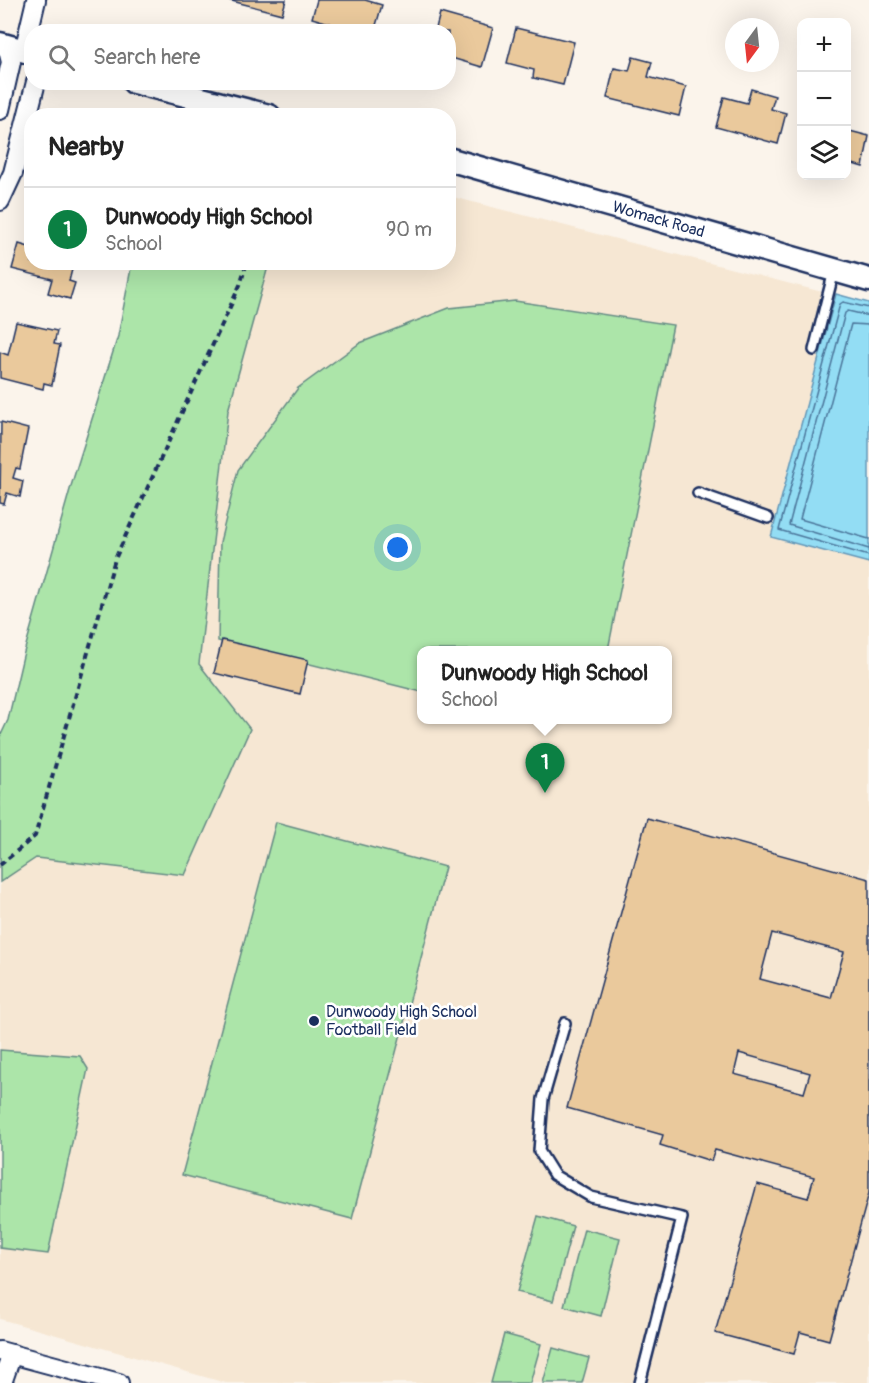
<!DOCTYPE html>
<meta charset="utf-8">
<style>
body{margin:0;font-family:Pangolin,sans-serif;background:#f6f6f6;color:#222}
.controls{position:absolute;right:18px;top:18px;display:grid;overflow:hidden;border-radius:12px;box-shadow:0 6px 24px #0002}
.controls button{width:54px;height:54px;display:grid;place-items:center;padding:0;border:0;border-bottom:2px solid #e0e0e0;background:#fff;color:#222;font:30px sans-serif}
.compass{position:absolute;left:725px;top:18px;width:54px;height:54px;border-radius:50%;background:#fff;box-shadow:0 6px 24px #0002;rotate:195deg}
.you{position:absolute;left:398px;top:548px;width:21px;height:21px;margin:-15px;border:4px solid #fff;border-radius:50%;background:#1a73e8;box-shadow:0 0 0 9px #1a73e833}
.badge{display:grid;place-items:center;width:39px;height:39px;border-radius:50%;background:#0b8043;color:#fff;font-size:20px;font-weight:700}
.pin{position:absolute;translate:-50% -50px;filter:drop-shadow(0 2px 3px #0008)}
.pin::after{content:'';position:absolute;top:32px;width:21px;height:18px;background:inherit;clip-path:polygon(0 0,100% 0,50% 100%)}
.popup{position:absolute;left:417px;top:646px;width:255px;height:78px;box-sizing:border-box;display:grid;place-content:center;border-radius:12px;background:#fff;filter:drop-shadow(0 2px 4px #0005);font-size:20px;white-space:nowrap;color:#767676}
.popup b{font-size:22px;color:#222}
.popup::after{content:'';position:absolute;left:50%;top:100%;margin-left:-12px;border:12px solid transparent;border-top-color:#fff}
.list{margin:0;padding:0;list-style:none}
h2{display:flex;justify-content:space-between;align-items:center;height:78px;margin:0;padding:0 24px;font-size:26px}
h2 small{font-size:20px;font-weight:400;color:#767676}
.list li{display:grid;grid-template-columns:39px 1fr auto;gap:18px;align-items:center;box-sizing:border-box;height:84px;padding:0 24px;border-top:2px solid #e0e0e0}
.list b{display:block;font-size:22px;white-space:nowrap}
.list p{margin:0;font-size:20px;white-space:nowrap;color:#767676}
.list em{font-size:20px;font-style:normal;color:#767676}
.icon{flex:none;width:33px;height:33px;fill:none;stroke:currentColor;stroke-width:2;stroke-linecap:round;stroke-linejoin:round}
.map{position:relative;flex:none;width:869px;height:1383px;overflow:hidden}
.search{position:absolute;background:#fff;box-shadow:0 6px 24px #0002;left:24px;top:24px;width:432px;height:66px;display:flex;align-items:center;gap:15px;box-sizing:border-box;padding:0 21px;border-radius:24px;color:#767676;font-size:22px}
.panel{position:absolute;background:#fff;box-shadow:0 6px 24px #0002;left:24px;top:108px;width:432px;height:162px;border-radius:24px}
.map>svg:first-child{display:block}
.built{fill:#f6e7d3;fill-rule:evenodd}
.green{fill:#ace5a9;stroke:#648a84;stroke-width:1.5}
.water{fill:#93ddf4;stroke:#6397b8;stroke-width:1.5}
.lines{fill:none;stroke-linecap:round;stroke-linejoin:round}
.shore{stroke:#4b759a;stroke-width:1.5}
.building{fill:#eac99c;stroke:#1b2f5e;stroke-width:1.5;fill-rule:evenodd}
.service-casing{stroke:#1b2f5e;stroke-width:14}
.minor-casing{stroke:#1b2f5e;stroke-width:22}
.tertiary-casing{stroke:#1b2f5e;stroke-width:27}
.path{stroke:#1b2f5e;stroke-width:4;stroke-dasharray:6 4.5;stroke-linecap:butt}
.service{stroke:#fff;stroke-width:9}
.minor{stroke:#fff;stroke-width:18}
.tertiary{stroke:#fff;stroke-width:22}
.poi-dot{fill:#1b2f5e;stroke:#fff;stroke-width:2}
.labels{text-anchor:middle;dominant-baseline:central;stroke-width:5;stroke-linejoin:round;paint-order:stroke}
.street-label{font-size:16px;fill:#1b2f5e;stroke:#fff}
.poi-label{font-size:16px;fill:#1b2f5e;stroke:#fff;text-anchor:start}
</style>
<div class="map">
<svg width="869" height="1383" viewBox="0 0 869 1383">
<rect width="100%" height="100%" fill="#fbf4eb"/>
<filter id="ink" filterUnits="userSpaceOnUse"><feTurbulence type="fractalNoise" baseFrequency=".0167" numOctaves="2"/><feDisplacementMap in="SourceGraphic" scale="12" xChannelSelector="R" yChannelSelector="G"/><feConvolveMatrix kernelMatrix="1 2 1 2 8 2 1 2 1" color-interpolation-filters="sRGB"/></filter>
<g filter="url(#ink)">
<path class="built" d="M449,196L869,304V1383H226L0,1319V882L36,858L185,875L199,664L228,411L269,263L448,262ZM422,650H668V720H422Z"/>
<g class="green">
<polygon points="132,263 269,263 228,411 199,664 250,729 185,875 36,858 0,882 0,737 8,720 23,656 71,486 118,336"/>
<polygon points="515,301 673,325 608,650 422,650 422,692 218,641 220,542 238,470 298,388 360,343 449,308"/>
<polygon points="276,822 445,867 352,1219 182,1175"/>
<polygon points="0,1050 80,1056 88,1069 48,1254 0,1248"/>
<polygon points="538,1216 573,1226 553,1301 517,1292"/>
<polygon points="584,1229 620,1238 601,1316 564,1306"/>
<polygon points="504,1334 541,1344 530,1383 491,1383"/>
<polygon points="553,1348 589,1358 582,1383 543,1383"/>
</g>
<polygon class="water" points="836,294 869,303 869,563 771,537"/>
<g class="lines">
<g class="shore">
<polyline points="869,308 843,302 840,304 779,530 869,556"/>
<polyline points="869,316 848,311 845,313 789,525 869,549"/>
<polyline points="869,325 851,324 800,519 869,539"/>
</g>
</g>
<g class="building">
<polygon points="228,0 286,0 282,14"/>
<polygon points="317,0 365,0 382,5 374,32 360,32 312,18"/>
<polygon points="440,13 493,28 482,67 448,57 448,32 435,32"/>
<polygon points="516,28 574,42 563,85 533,78 534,70 507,63"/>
<polygon points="633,57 652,62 648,77 686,87 679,116 607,98 614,68 629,71"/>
<polygon points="751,89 775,96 771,109 786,113 778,144 716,127 724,97 747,103"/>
<polygon points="846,130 869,136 863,167 846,162"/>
<polygon points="32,236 32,262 74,262 69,281 75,283 70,299 48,293 52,279 12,269 19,244 29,247"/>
<polygon points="16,322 57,331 54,344 60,345 52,385 44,383 43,389 0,378 0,352 8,355"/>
<polygon points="1,422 28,429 20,469 16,468 13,478 23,481 20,497 7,493 4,504 0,503"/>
<polygon points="222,640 308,660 300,694 214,673"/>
<path d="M647,818L869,879V1193L829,1340L800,1332L794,1354L715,1333L757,1184L808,1198L814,1177L715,1150L711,1161L660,1145L663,1135L567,1108ZM772,933L844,952L831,998L760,979ZM739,1053L810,1073L804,1093L734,1074Z"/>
</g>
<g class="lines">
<g class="service-casing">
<g id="service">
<polyline points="814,350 834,271"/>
<polyline points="698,493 768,518"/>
<polyline points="565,1023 543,1099 539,1151 554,1175 591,1197 682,1218 640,1383"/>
</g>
</g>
<g class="minor-casing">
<g id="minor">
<polyline points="24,51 36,0"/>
<polyline points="0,110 11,62 7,46"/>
<polyline points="0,201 13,173 36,82"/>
<polyline points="0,1351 119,1383"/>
<polyline points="2,1383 12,1354"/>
</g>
</g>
<g class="tertiary-casing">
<g id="tertiary">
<polyline points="0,44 32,53"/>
<polyline points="134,82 269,116"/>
<path id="s1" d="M448,159L869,280"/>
</g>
</g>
<polyline class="path" points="0,865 35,836 115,559 240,285 247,262"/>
<use href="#service" class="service"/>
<use href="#minor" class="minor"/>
<use href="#tertiary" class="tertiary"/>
</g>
</g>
<circle class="poi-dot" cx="314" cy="1021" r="6"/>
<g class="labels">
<g class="street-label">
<text stroke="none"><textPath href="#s1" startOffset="219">Womack Road</textPath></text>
</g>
<g class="poi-label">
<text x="326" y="1012">Dunwoody High School<tspan x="326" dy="18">Football Field</tspan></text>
</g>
</g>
</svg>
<div class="controls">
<button>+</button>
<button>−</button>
<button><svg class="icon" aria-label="layers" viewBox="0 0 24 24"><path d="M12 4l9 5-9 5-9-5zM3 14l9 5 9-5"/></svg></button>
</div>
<svg class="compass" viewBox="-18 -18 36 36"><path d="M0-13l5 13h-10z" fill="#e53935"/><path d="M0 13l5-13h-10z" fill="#767676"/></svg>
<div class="you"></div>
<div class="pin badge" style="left:545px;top:793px">1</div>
<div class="popup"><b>Dunwoody High School</b>School</div>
<div class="search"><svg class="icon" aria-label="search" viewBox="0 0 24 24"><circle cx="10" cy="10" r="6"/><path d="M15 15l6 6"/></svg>Search here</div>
<section class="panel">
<h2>Nearby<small></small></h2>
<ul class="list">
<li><span class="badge">1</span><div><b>Dunwoody High School</b><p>School</p></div><em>90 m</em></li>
</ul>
</section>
</div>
